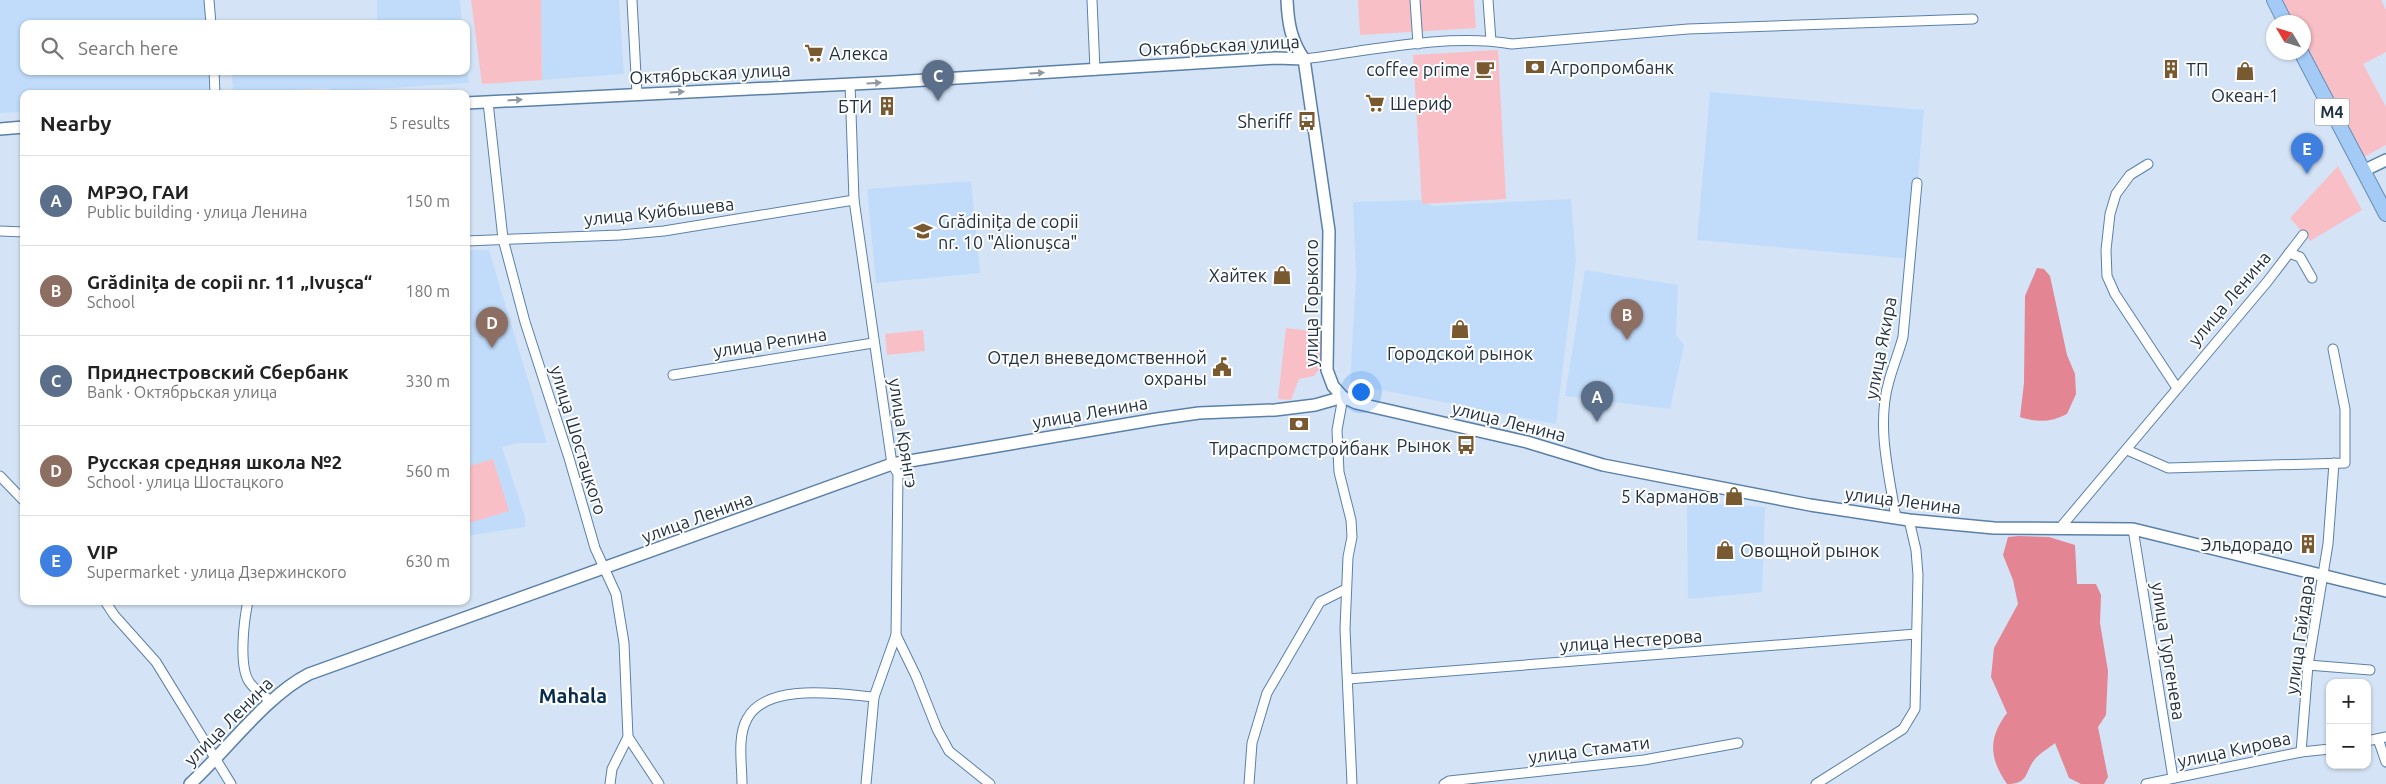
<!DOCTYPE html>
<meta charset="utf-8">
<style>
body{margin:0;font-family:Ubuntu,sans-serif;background:#f6f6f6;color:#222}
.controls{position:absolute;right:15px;bottom:15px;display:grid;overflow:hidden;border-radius:10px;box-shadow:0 1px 4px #0004}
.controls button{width:45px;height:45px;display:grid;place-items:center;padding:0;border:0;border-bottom:1px solid #e0e0e0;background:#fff;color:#222;font:25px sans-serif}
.compass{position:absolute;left:2266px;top:15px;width:45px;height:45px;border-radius:50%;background:#fff;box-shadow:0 1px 4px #0004;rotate:308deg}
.you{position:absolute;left:1360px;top:391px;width:18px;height:18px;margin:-12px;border:4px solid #fff;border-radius:50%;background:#1a73e8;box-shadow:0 0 0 8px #1a73e833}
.badge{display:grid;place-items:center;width:32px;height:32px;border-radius:50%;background:#79592f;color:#fff;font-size:16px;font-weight:700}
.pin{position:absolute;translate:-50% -41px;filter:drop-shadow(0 1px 2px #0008)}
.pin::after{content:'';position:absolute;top:26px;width:18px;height:15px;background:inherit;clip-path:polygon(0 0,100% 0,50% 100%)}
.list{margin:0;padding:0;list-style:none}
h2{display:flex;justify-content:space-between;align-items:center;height:65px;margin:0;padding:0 20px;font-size:21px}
h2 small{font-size:16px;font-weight:400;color:#767676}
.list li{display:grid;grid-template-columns:32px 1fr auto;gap:15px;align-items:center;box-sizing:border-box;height:90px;padding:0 20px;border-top:1px solid #e0e0e0}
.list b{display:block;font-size:19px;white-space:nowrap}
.list p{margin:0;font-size:16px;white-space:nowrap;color:#767676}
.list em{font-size:16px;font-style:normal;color:#767676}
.icon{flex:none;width:28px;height:28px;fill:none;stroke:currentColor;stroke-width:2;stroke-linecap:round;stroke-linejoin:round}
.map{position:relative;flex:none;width:2386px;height:784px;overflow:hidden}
.search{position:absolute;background:#fff;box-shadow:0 1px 4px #0004;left:20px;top:20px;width:450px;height:55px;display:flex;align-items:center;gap:12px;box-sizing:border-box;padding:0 18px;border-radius:10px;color:#767676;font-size:19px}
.panel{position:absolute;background:#fff;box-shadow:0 1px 4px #0004;left:20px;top:90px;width:450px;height:515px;border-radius:10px}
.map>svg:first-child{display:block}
.built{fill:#c1dcfa}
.green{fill:#f9bfc6}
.forest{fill:#e38592}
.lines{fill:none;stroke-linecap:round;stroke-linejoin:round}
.minor-casing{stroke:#5b80a8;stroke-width:11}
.tertiary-casing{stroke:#5b80a8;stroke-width:14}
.trunk-casing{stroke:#688db5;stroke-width:16}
.minor{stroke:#fff;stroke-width:9}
.tertiary{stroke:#fff;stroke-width:11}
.trunk{stroke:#a4cbf6;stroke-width:14}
.oneway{fill:#9098a1}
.labels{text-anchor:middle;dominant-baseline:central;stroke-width:4;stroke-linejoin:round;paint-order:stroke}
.shield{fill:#fff;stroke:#64707b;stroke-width:1}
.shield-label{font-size:16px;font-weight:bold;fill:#223243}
.street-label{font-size:18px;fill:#223243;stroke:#fff}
.poi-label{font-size:18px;fill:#223243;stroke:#fff;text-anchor:end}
.quarter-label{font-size:20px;font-weight:bold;fill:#072c4e;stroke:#fff}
</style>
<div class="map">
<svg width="2386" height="784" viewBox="0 0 2386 784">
<rect width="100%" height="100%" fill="#d4e4f6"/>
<g class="built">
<polygon points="0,0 204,0 206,24 24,24 24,71 208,71 209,94 24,94 24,112 0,113"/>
<polygon points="377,0 460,0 462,24 377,24"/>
<polygon points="541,0 619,0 624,74 542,80"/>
<polygon points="466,58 469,83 329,92 329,88 288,90 288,94 233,94 232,71 466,71"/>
<polygon points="1710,92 1924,110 1911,259 1697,240"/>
<polygon points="971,181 980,273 876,283 867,189"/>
<polygon points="1571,199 1576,260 1556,424 1350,384 1356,277 1353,202 1424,200 1431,206"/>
<polygon points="466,250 489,250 547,443 518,443 502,447 525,517 525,527 466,536"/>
<polygon points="1585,270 1678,285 1676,335 1684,345 1670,409 1565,396"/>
<polygon points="1687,502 1765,507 1762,592 1688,599"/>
</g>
<g class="green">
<polygon points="471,0 541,0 542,80 482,84"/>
<polygon points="1358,0 1474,0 1476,28 1360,35"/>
<polygon points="2283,0 2381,0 2386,10 2386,52 2363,64 2386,107 2386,145 2364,157 2304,42 2304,22 2293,22"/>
<polygon points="1498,50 1506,199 1422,204 1413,55"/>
<polygon points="2338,166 2362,210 2310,241 2290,218"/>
<polygon points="1286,328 1318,332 1322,336 1320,368 1314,376 1299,379 1291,400 1278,399"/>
<polygon points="923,330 925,351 887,355 885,334"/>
<polygon points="493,459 509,511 466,524 466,467"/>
</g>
<g class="forest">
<path d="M2037,268L2044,269L2050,276L2067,355L2075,374L2076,394L2067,414C2051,422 2038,423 2020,417L2024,383L2025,296Z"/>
<path d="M2019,536L2049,537L2075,545L2077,584H2096L2101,595L2100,623L2108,671L2106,715L2098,727L2108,777L2104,784H2081L2069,778L2055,743C2049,748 2040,753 2035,759C2024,773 2029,784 2007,784C1989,758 1988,738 2007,713L1991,677L1994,648L2018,604L2013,580L2003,555L2008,537Z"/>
</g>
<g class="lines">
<g class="minor-casing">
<g id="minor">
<polyline points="209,0 211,24"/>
<polyline points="632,0 637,94"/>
<polyline points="1092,0 1095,70"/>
<polyline points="1415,0 1418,44"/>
<polyline points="1488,0 1491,41"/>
<path d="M1304,59C1368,51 1447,33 1512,44L1688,29L1973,19"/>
<polyline points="214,71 215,94"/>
<polyline points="850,84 854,200 892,464 898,474 896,635 874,697 866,784"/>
<polyline points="488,102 503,239 525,322 569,458 595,548 616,594 624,643 628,737 612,769 610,784"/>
<polyline points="2148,164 2130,175 2116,194 2110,214 2106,250 2107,276 2115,294 2177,388"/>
<polyline points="0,231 24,232"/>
<polyline points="466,241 620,235 664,231 854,200"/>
<polyline points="2289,253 2300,257 2312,278"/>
<polyline points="673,375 873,343"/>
<polyline points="1343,397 1337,430 1339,472 1351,520 1352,537 1348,557 1345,629 1352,784"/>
<polyline points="2127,450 2168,468 2345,463 2345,409 2333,349"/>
<polyline points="0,476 24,501"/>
<path d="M1896,518C1889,474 1876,425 1889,381C1893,366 1899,352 1903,337L1917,183"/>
<polyline points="2060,528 2267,282 2303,235"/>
<polyline points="2133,529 2173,778"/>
<polyline points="105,601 114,615 156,662 231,784"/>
<path d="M248,601C244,620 238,668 250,683C255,690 264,696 271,701"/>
<polyline points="896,635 916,676 937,729 949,751 990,784"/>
<polyline points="2308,665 2370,670"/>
<polyline points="1348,679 1916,634"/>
<polyline points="628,737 659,784"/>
<polyline points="2378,739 2386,762"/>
<polyline points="2367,741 2386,737"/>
<polyline points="2301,752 2308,665 2328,544 2334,463"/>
<path d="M742,784C742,764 737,737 747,719C766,682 840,694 874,697"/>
<polyline points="1249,784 1252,743 1267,693 1320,602 1346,589"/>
<polyline points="1444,784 1449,781 1644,760 1738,743"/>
<polyline points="1816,784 1903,729 1915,709 1918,575 1916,550 1909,520"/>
<polyline points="2146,784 2301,752 2330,749"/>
</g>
</g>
<g class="tertiary-casing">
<g id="tertiary">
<path d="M1287,0C1288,23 1291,41 1304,59L1329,231L1327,370L1333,386L1343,397"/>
<polyline points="466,103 893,82 1276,58 1304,59"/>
<polyline points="0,129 24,127"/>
<polyline points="2363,171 2386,160"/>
<path d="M190,784C226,751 267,695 309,674L892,464L1157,419L1199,413L1275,410L1315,405L1343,397L1356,403L1527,442L1603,465L1810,505L1909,520L1994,528L2133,529L2386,591"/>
</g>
</g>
<g class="trunk-casing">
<g id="trunk">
<polyline points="2274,0 2285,22"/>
<polyline points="2301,52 2386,214"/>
</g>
</g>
<use href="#minor" class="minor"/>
<use href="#tertiary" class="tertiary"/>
<use href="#trunk" class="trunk"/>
</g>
<defs><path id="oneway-solid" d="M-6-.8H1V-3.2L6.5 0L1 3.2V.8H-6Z" transform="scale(1.25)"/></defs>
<g class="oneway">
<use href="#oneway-solid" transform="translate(1037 73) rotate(-3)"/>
<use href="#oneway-solid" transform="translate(874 83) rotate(-3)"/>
<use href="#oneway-solid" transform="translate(677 92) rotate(-3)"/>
<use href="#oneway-solid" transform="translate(515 100) rotate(-3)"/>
</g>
<defs>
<g id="supermarket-bare" transform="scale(1.5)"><path d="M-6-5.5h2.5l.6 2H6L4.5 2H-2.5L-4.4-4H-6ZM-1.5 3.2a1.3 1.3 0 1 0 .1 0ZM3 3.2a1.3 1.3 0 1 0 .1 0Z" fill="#79592f" stroke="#fff" stroke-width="2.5" paint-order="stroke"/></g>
<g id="bank-bare" transform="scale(1.5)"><path d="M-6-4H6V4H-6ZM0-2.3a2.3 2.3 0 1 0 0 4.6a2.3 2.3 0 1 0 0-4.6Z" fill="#79592f" stroke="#fff" stroke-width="2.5" paint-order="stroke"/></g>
<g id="cafe-bare" transform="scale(1.5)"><path d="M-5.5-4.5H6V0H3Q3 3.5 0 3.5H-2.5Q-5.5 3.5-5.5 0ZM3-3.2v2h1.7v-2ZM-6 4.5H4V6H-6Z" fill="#79592f" stroke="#fff" stroke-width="2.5" paint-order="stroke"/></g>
<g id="building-bare" transform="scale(1.5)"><path d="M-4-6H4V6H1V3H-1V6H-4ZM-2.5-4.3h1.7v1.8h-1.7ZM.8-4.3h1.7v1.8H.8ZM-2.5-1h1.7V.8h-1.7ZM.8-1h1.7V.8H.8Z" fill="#79592f" stroke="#fff" stroke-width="2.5" paint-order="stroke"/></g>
<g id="shop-bare" transform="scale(1.5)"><path d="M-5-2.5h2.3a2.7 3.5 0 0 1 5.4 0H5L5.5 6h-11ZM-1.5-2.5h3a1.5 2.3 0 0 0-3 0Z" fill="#79592f" stroke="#fff" stroke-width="2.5" paint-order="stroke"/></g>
<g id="bus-bare" transform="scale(1.5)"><path d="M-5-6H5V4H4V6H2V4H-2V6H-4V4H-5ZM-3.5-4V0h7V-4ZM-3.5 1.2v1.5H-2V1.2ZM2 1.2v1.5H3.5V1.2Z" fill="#79592f" stroke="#fff" stroke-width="2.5" paint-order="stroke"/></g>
<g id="school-bare" transform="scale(1.5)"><path d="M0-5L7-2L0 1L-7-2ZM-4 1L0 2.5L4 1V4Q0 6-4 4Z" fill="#79592f" stroke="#fff" stroke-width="2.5" paint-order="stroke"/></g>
<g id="civic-bare" transform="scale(1.5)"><path d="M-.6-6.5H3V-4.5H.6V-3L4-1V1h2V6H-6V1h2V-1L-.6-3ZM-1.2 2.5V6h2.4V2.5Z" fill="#79592f" stroke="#fff" stroke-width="2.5" paint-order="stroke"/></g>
</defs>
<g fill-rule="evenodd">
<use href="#supermarket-bare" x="814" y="53"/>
<use href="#bank-bare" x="1535" y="67"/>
<use href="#cafe-bare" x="1485" y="69"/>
<use href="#building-bare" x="2171" y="69"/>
<use href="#shop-bare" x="2245" y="71"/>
<use href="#supermarket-bare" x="1375" y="103"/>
<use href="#building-bare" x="887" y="106"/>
<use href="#bus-bare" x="1307" y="121"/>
<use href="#school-bare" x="923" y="231"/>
<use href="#shop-bare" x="1282" y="275"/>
<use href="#shop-bare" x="1460" y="329"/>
<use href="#civic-bare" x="1222" y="367"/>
<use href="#bank-bare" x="1299" y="424"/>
<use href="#bus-bare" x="1466" y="445"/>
<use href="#shop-bare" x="1734" y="496"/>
<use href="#building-bare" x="2308" y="544"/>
<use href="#shop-bare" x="1725" y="550"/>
</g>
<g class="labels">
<rect class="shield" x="2314.5" y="98.5" width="35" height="27" rx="4"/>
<g class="shield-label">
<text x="2332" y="112">M4</text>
</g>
<g class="street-label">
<text transform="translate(1219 45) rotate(-3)">Октябрьская улица</text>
<text transform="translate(710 73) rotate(-3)">Октябрьская улица</text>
<text transform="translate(659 211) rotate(-6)">улица Куйбышева</text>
<text transform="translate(2229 298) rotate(-50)">улица Ленина</text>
<text transform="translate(1311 303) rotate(-90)">улица Горького</text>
<text transform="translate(770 342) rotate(-9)">улица Репина</text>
<text transform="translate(1880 348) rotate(-79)">улица Якира</text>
<text transform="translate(1090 412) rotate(-10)">улица Ленина</text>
<text transform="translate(1509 421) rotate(14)">улица Ленина</text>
<text transform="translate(904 433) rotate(81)">улица Крянгэ</text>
<text transform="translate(579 440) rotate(73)">улица Шостацкого</text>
<text transform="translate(1903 500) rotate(7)">улица Ленина</text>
<text transform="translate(697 517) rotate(-20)">улица Ленина</text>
<text transform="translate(2299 635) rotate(-82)">улица Гайдара</text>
<text transform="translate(1631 640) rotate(-4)">улица Нестерова</text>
<text transform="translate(2169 651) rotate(81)">улица Тургенева</text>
<text transform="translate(228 721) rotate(-45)">улица Ленина</text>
<text transform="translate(1589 749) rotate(-7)">улица Стамати</text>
<text transform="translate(2234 749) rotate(-12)">улица Кирова</text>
</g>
<g class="poi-label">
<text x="829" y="53" text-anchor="start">Алекса</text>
<text x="1550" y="67" text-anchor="start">Агропромбанк</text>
<text x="1470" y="69">coffee prime</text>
<text x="2186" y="69" text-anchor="start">ТП</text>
<text x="2245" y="95" text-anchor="middle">Океан-1</text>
<text x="1390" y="103" text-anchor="start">Шериф</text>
<text x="872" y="106">БТИ</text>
<text x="1292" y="121">Sheriff</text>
<text x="938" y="221" text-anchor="start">Grădinița de copii<tspan x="938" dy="21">nr. 10 "Alionușca"</tspan></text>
<text x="1267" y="275">Хайтек</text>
<text x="1460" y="353" text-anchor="middle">Городской рынок</text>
<text x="1207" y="357">Отдел вневедомственной<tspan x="1207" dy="21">охраны</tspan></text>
<text x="1451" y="445">Рынок</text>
<text x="1299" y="448" text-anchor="middle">Тираспромстройбанк</text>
<text x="1719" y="496">5 Карманов</text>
<text x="2293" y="544">Эльдорадо</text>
<text x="1740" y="550" text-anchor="start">Овощной рынок</text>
</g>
<g class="quarter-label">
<text x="573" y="695">Mahala</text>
</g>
</g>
</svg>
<div class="controls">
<button>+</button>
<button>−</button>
</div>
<svg class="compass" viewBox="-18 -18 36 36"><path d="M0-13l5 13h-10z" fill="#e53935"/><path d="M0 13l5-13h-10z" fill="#767676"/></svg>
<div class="you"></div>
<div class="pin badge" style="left:1597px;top:422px;background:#5c6f8a">A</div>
<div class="pin badge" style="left:1627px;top:340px;background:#8d6e63">B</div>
<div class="pin badge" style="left:938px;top:101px;background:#5c6f8a">C</div>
<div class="pin badge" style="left:492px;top:348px;background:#8d6e63">D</div>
<div class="pin badge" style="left:2307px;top:174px;background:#3f7fe0">E</div>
<div class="search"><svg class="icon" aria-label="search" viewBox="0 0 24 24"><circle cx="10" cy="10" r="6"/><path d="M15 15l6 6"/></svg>Search here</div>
<section class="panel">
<h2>Nearby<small>5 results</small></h2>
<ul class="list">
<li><span class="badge" style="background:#5c6f8a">A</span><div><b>МРЭО, ГАИ</b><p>Public building · улица Ленина</p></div><em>150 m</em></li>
<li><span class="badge" style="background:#8d6e63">B</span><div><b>Grădinița de copii nr. 11 „Ivușca“</b><p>School</p></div><em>180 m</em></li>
<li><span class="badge" style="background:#5c6f8a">C</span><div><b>Приднестровский Сбербанк</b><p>Bank · Октябрьская улица</p></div><em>330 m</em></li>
<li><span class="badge" style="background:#8d6e63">D</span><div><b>Русская средняя школа №2</b><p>School · улица Шостацкого</p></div><em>560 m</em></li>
<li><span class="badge" style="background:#3f7fe0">E</span><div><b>VIP</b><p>Supermarket · улица Дзержинского</p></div><em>630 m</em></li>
</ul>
</section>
</div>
